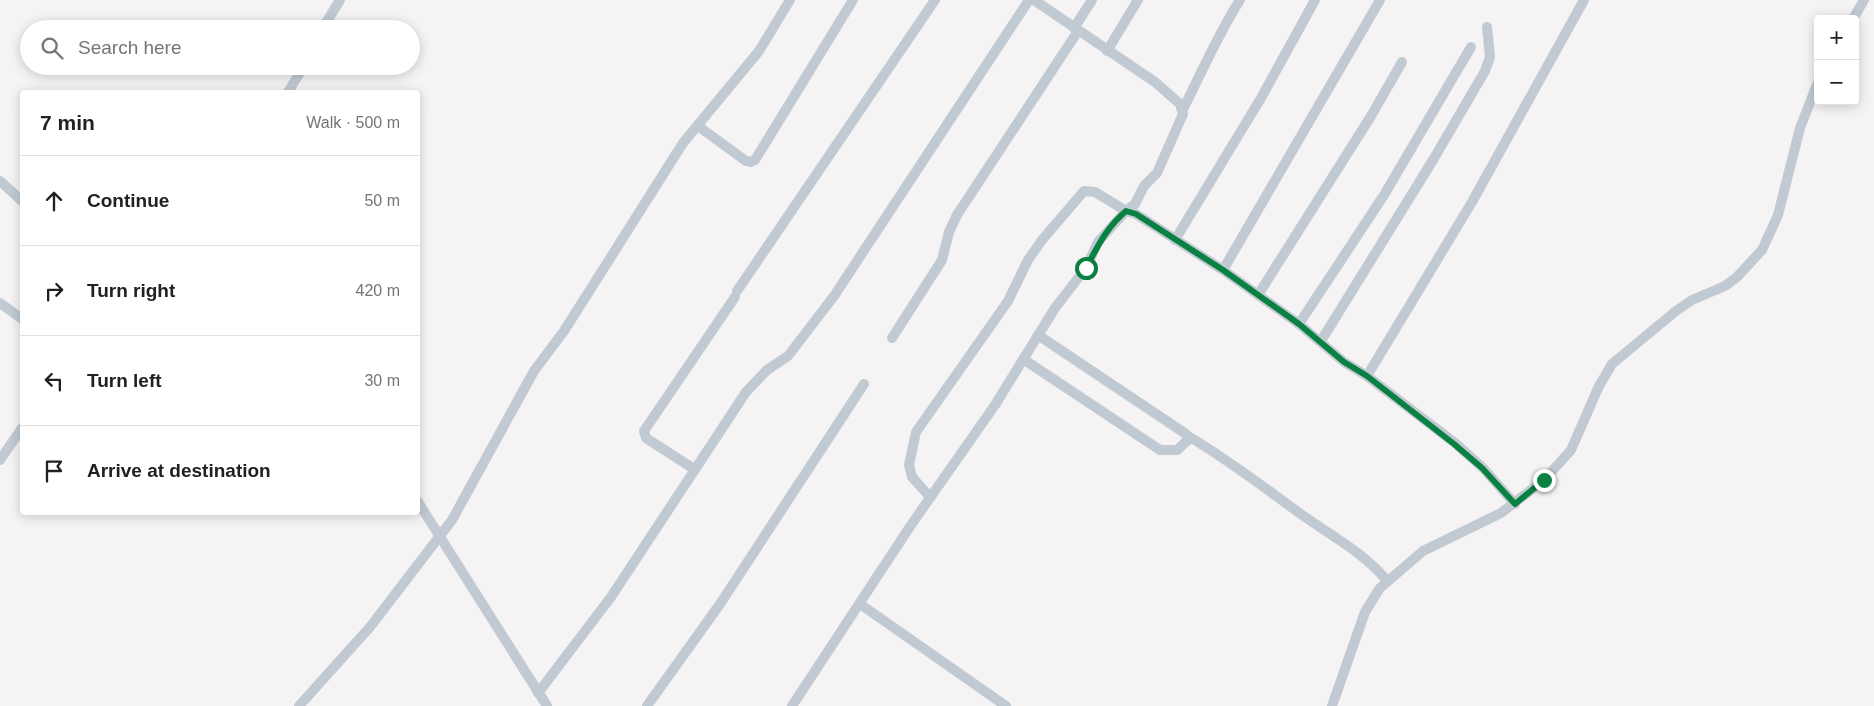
<!DOCTYPE html>
<meta charset="utf-8">
<style>
body{margin:0;font-family:Arial,sans-serif;background:#f6f6f6;color:#202124}
.controls{position:absolute;right:15px;top:15px;display:grid;overflow:hidden;border-radius:5px;box-shadow:0 2px 12px #0003}
.controls button{width:45px;height:45px;display:grid;place-items:center;padding:0;border:0;border-bottom:1px solid #e0e0e0;background:#fff;color:#202124;font:25px sans-serif}
.stop{position:absolute;width:15px;height:15px;margin:-11px;border:4px solid #0b8043;border-radius:50%;background:#fff}
.stop.end{background:#0b8043;border-color:#fff;box-shadow:0 1px 5px #0008}
.list{margin:0;padding:0;list-style:none}
h2{display:flex;justify-content:space-between;align-items:center;height:65px;margin:0;padding:0 20px;font-size:21px}
h2 small{font-size:16px;font-weight:400;color:#757577}
.list li{display:grid;grid-template-columns:32px 1fr auto;gap:15px;align-items:center;box-sizing:border-box;height:90px;padding:0 20px;border-top:1px solid #e0e0e0}
.list b{display:block;font-size:19px;white-space:nowrap}
.list em{font-size:16px;font-style:normal;color:#757577}
.icon{flex:none;width:28px;height:28px;fill:none;stroke:currentColor;stroke-width:2;stroke-linecap:round;stroke-linejoin:round}
.map{position:relative;flex:none;width:1874px;height:706px;overflow:hidden}
.search{position:absolute;background:#fff;box-shadow:0 2px 12px #0003;left:20px;top:20px;width:400px;height:55px;display:flex;align-items:center;gap:12px;box-sizing:border-box;padding:0 18px;border-radius:28px;color:#757577;font-size:19px}
.panel{position:absolute;background:#fff;box-shadow:0 2px 12px #0003;left:20px;top:90px;width:400px;height:425px;border-radius:5px}
.map>svg:first-child{display:block}
.lines{fill:none;stroke-linecap:round;stroke-linejoin:round}
.minor{stroke:#c1cad2;stroke-width:10}
.route{stroke:#0b8043;stroke-width:6}
</style>
<div class="map">
<svg width="1874" height="706" viewBox="0 0 1874 706">
<rect width="100%" height="100%" fill="#f5f3f3"/>
<g class="lines">
<g class="minor">
<polyline points="1853,19 1864,0"/>
<polyline points="1074,28 1092,0"/>
<polyline points="322,29 340,0"/>
<polyline points="1107,51 1138,0"/>
<polyline points="288,92 304,66"/>
<path d="M1183,109C1202,72 1218,34 1240,0"/>
<polyline points="698,126 746,161 750,162 755,160 853,0"/>
<polyline points="0,181 22,201"/>
<polyline points="1175,240 1261,98 1315,0"/>
<polyline points="1223,270 1380,0"/>
<polyline points="737,291 935,0"/>
<polyline points="1258,295 1371,116 1402,62"/>
<polyline points="0,303 22,319"/>
<polyline points="1299,324 1384,195 1471,47"/>
<polyline points="892,338 942,260 949,232 957,215 1078,31"/>
<polyline points="1321,341 1433,160 1485,71 1490,57 1487,27"/>
<polyline points="1023,359 1160,450 1177,450 1188,440 1186,434 1038,335"/>
<polyline points="1367,376 1472,202 1584,0"/>
<path d="M1188,436C1229,460 1266,489 1305,517C1331,535 1368,556 1387,581"/>
<polyline points="0,460 22,428"/>
<polyline points="694,469 646,438 644,431 735,297"/>
<polyline points="930,497 912,477 909,465 916,432 1008,301 1028,260 1042,240 1084,191 1095,192 1126,211 1135,204 1144,186 1157,173 1183,114 1180,104 1155,82 1034,0"/>
<polyline points="418,502 547,706"/>
<polyline points="860,604 1006,706"/>
<polyline points="538,693 611,597 746,392 767,370 788,356 834,296 1029,0"/>
<polyline points="299,706 370,627 452,520 534,371 564,331 683,143 759,51 790,0"/>
<polyline points="647,706 720,604 864,384"/>
<polyline points="792,706 911,525 995,405 1055,308 1086,268 1098,242 1126,211 1136,214 1223,270 1299,324 1344,362 1367,376 1455,443 1483,468 1515,504"/>
<polyline points="1332,706 1365,612 1380,588 1423,551 1501,513 1544,480 1571,450 1599,386 1612,364 1676,311 1692,300 1725,286 1737,277 1762,250 1778,215 1800,128 1818,82"/>
</g>
</g>
<g class="lines">
<path class="route" d="M1086,268C1098,246 1106,228 1126,211L1136,214L1223,270L1299,324L1344,362L1367,376L1454,444L1482,468L1515,504L1544,480"/>
</g>
</svg>
<div class="controls">
<button>+</button>
<button>−</button>
</div>
<div class="stop" style="left:1086px;top:268px"></div>
<div class="stop end" style="left:1544px;top:480px"></div>
<div class="search"><svg class="icon" aria-label="search" viewBox="0 0 24 24"><circle cx="10" cy="10" r="6"/><path d="M15 15l6 6"/></svg>Search here</div>
<section class="panel">
<h2>7 min<small>Walk · 500 m</small></h2>
<ul class="list">
<li><svg class="icon" aria-label="ahead" viewBox="0 0 24 24"><path d="M12 20V5M6 11l6-6 6 6"/></svg><div><b>Continue</b></div><em>50 m</em></li>
<li><svg class="icon" aria-label="right" viewBox="0 0 24 24"><path d="M7 20v-9h11M14 6l5 5-5 5"/></svg><div><b>Turn right</b></div><em>420 m</em></li>
<li><svg class="icon" aria-label="left" viewBox="0 0 24 24"><path d="M17 20v-9H6M10 6l-5 5 5 5"/></svg><div><b>Turn left</b></div><em>30 m</em></li>
<li><svg class="icon" aria-label="arrive" viewBox="0 0 24 24"><path d="M6 21V4h12l-3 4 3 4H6"/></svg><div><b>Arrive at destination</b></div></li>
</ul>
</section>
</div>
